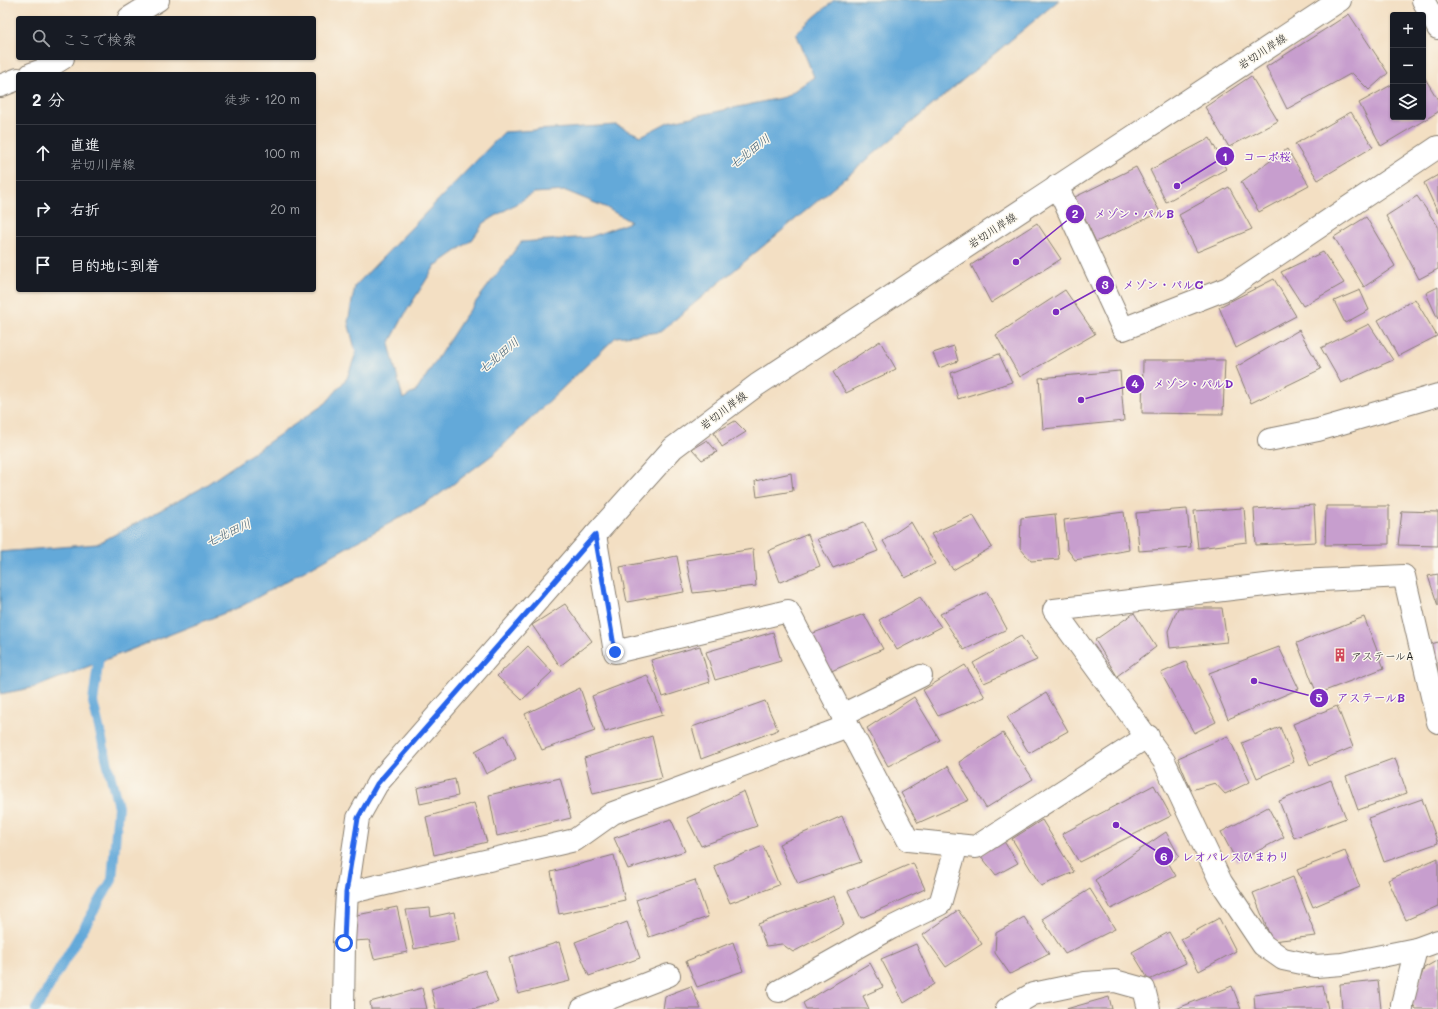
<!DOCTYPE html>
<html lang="ja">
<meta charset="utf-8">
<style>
body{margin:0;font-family:Mali,"Klee One",sans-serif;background:#242831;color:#f1f3f6}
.controls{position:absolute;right:12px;top:12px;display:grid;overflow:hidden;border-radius:4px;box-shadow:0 1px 3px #0004}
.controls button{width:36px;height:36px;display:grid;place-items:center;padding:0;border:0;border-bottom:1px solid #363941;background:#171b24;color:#f1f3f6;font:20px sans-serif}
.stop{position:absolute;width:12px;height:12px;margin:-9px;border:3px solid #2563eb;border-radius:50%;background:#fff}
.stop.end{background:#2563eb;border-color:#fff;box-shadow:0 1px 4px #0008}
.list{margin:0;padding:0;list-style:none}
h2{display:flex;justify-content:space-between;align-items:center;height:52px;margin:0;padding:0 16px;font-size:17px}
h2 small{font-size:13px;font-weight:400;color:#9ea1a6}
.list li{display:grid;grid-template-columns:26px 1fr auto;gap:12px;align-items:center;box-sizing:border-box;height:56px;padding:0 16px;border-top:1px solid #363941}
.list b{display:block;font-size:15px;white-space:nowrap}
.list p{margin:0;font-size:13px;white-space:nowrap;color:#9ea1a6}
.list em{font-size:13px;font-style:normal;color:#9ea1a6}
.icon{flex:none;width:22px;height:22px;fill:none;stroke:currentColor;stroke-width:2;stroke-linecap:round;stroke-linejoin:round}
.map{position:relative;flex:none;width:1438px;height:1009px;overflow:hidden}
.search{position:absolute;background:#171b24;box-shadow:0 1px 3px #0004;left:16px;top:16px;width:300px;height:44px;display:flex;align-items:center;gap:10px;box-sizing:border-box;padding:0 14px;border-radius:4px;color:#9ea1a6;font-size:15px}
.panel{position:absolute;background:#171b24;box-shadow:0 1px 3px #0004;left:16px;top:72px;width:300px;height:220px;border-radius:4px}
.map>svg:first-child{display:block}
.water{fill:#63a9d9;stroke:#40627a;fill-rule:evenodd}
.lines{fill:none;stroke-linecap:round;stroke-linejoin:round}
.stream{stroke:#63a9d9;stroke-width:10}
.building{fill:#c79ece}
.minor-casing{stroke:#887e70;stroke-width:24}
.minor{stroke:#fff;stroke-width:22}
.route{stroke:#2563eb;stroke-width:5}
.labels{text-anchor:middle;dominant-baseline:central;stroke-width:3;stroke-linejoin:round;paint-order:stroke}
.street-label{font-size:11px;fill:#1c1c1c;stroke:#fbf7ec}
.poi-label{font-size:11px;fill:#1c1c1c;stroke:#fbf7ec;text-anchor:start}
.water-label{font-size:12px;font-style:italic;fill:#3c5b71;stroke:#fbf7ec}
.leader{fill:none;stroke:#7b2cbf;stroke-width:1.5}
.callout-dot{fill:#7b2cbf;stroke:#fbf7ec;stroke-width:1.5}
.mark-label{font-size:12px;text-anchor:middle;font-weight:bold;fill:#fff}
.callout-label{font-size:12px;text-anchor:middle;font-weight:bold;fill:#7b2cbf;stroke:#fbf7ec;stroke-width:3;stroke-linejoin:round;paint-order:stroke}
</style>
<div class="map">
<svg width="1438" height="1009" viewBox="0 0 1438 1009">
<rect width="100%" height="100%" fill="#fbf7ec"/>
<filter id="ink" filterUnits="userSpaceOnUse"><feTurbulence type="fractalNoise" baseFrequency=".025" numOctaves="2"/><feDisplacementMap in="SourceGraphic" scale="8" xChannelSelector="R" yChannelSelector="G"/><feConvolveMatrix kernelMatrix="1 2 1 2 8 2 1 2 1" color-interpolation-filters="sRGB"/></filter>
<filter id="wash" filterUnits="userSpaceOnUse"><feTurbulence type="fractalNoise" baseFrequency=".012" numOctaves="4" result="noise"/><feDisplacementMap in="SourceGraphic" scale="16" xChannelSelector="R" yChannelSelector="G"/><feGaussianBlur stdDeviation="0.9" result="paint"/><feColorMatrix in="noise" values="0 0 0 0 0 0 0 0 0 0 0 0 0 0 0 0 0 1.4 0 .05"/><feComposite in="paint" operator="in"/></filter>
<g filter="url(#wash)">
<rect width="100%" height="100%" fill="#f3dfc3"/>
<path class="water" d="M834,0H1059L660,332L616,337L495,453L433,499L240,607L36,687L0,694V552L97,544L200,489L326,403L347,378L356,353L348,322L355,286L504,132L616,125L641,136L668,122L785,97L814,77L796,33ZM566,191L605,207L631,222L590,237L521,242L463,319L417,390L403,399L389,344L406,312L435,266L472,240L484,223L534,193Z"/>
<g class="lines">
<polyline class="stream" points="36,1009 112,880 118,807 93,702 100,649"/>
</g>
<g id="blocks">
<g class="building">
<polygon points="1349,14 1388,73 1369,90 1352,73 1287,109 1266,67"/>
<polygon points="1423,75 1438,100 1438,112 1381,146 1359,103 1393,84 1393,117 1423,117"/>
<polygon points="1251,76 1278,121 1229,147 1205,107"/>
<polygon points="1351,112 1373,147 1318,180 1295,144"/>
<polygon points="1210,138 1226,169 1166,202 1150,170"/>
<polygon points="1287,149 1309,185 1259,212 1241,182"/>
<polygon points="1136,167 1160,212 1096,242 1075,197"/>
<polygon points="1438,175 1438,213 1424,183"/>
<polygon points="1229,187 1252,229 1197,252 1179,215"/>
<polygon points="1417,196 1438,226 1438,269 1419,279 1386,216"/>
<polygon points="1366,217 1395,266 1364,287 1334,237"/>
<polygon points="1037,223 1061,259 991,303 971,265"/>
<polygon points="1323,252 1344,283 1303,306 1281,272"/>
<polygon points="1274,279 1296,316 1236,348 1219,307"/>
<polygon points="1438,287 1438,319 1426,293"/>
<polygon points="1065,290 1095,334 1020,377 996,335"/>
<polygon points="1360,290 1369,310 1345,323 1334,301"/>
<polygon points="1415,299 1437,336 1398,356 1378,320"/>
<polygon points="1369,324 1393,360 1341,383 1321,348"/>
<polygon points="1299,330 1321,369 1251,403 1236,367"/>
<polygon points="880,341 896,369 846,393 833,372"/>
<polygon points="954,346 958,361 939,368 933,353"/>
<polygon points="999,354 1012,382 958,399 951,373"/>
<polygon points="1143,360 1225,360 1223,414 1142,413"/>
<polygon points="1120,371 1124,421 1043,429 1039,378"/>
<polygon points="735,421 746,432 722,447 714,433"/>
<polygon points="707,440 717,452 702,460 692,449"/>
<polygon points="791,473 793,491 757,497 755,481"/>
<polygon points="1314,505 1316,542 1256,545 1254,509"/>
<polygon points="1326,506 1389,506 1389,544 1325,545"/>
<polygon points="1244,508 1247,542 1198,548 1194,511"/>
<polygon points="1187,509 1191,547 1139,551 1136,513"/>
<polygon points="1402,511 1438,512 1438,546 1398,545"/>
<polygon points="1124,512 1129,550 1075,560 1067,549 1064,520"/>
<polygon points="1055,514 1059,559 1031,561 1020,548 1021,518"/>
<polygon points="973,515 992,547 953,570 931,534"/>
<polygon points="864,522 878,551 833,568 817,539"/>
<polygon points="911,522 935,564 905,578 883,541"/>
<polygon points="808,534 820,566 780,582 768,551"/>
<polygon points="753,549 756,586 693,593 686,560"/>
<polygon points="677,556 684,592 627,602 620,567"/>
<polygon points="1438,574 1438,606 1428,576"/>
<polygon points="987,592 1007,629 964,650 940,614"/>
<polygon points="920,597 941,627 897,650 879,620"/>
<polygon points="565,604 592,641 560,666 532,625"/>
<polygon points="1178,608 1222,608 1227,642 1170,648 1168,631"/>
<polygon points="1134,613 1156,647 1117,676 1095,640"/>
<polygon points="864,614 883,649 829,672 811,634"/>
<polygon points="1364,617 1384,668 1317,694 1297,643"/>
<polygon points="773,632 781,661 715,680 706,652"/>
<polygon points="1021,636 1037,660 984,683 973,663"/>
<polygon points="1438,642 1438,673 1428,645"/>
<polygon points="528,646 552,672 522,700 497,676"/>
<polygon points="700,646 710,682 663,697 651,660"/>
<polygon points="1279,647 1299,689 1228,719 1209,673"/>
<polygon points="1186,662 1216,722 1194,733 1161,673"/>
<polygon points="965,665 985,697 938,716 923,690"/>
<polygon points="647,675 663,715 605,732 592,696"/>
<polygon points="580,688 595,731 542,750 525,714"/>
<polygon points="1046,693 1068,731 1029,753 1007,717"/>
<polygon points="914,697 940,740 888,766 867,728"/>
<polygon points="765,701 778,730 701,759 692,727"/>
<polygon points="1337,706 1353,747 1310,765 1293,724"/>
<polygon points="1280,727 1294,762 1257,778 1242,743"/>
<polygon points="1003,733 1033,779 986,808 959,762"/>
<polygon points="505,735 516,759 486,774 475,751"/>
<polygon points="652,736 662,778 593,794 584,758"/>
<polygon points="1228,736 1250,782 1225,794 1215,783 1191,790 1178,758"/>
<polygon points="1395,758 1407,793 1358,810 1346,776"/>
<polygon points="948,766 969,800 918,823 901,793"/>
<polygon points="560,778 571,818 497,836 489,795"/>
<polygon points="455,779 458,796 420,804 417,788"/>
<polygon points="1331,780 1346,818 1294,838 1279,801"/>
<polygon points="1154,785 1171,816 1079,862 1062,834"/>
<polygon points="744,791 757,826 701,846 687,818"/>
<polygon points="1422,799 1438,843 1384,862 1368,818"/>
<polygon points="474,803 487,842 434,855 426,817"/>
<polygon points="1268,807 1284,837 1237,862 1221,832"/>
<polygon points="842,816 861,862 798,884 779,844"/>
<polygon points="671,819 685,851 628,869 614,838"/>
<polygon points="1042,820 1074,872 1041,886 1012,839"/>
<polygon points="1166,832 1179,856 1169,864 1176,876 1111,909 1095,880"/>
<polygon points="1003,840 1018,863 996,875 980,855"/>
<polygon points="763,846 779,885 730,903 714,866"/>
<polygon points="1345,851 1360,887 1313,907 1297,870"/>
<polygon points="614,855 625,900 559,914 551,872"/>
<polygon points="1438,858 1438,906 1406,920 1388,880"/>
<polygon points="913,863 925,889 861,918 848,891"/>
<polygon points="1293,877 1316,936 1272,941 1253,893"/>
<polygon points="695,880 708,917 649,937 636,900"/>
<polygon points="1090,889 1115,929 1065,954 1042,919"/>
<polygon points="834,896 844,925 793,952 782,944 766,946 758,924"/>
<polygon points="397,907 407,952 374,959 369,940 354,941 357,915"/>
<polygon points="430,908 431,917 454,912 459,940 414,949 406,910"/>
<polygon points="958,910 982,944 946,967 923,935"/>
<polygon points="1024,917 1049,954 1010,974 995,953 996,933"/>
<polygon points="1219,918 1236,951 1199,971 1181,939"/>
<polygon points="627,922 640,958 589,976 575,942"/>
<polygon points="1169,932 1186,963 1149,980 1132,952"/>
<polygon points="559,942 570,981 518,994 509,958"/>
<polygon points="733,942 743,971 697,987 686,961"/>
<polygon points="916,944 934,984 904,1003 881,959"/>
<polygon points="1438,960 1438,1009 1416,1009 1412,1003 1424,968"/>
<polygon points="870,963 883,987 863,996 869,1009 806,1009 803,1003"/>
<polygon points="485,970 498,1002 475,1009 436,1009 431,989"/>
<polygon points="1378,980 1381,1009 1342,1009 1340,984"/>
<polygon points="1323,985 1328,1009 1255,1009 1254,995"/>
<polygon points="691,986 701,1009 663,1009 665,996"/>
<polygon points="1232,986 1241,1009 1176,1009"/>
<polygon points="422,988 427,1009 371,1009 370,1002"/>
<polygon points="1109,997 1112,1009 1066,1009"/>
</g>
</g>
</g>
<g filter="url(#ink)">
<use href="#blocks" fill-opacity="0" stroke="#887e70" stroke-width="1"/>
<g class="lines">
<g class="minor-casing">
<g id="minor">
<polyline points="1423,0 1438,28"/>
<polyline points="129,18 158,0"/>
<polyline points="31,74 45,69 63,58"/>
<polyline points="0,86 18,79"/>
<polyline points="1057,186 1123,329 1228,288 1438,147"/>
<polyline points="1269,440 1318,430 1438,395"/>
<polyline points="595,535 615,652 788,611 908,840 976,847 1148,736"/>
<polyline points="842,715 921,676"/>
<polyline points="1438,722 1404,576 1299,581 1054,610 1164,761 1221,882 1263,945 1283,959 1316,966 1342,964 1416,949 1438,941"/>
<polyline points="347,893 575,840 613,813 848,726"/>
<polyline points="779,991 891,928 940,904 957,845"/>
<polyline points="343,1009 344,943 347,893 358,818 377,784 595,535 673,448 757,385 1340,0"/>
<polyline points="582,1009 669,975"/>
<polyline points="1007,1009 1033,994 1085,983 1115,981 1144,989 1149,1009"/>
<polyline points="1402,1009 1402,1004 1416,949"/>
</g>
</g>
<use href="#minor" class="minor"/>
</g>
</g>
<g class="lines" filter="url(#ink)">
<polyline class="route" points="344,943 346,893 358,818 377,784 595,535 615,652"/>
</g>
<defs>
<g id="building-bare" transform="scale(1.08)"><path d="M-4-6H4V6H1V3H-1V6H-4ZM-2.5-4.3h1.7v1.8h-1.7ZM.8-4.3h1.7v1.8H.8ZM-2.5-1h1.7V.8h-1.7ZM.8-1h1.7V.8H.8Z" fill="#d1495b" stroke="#fbf7ec" stroke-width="2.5" paint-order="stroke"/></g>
</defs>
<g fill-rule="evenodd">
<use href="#building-bare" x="1340" y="655"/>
</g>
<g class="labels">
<g class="street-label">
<text transform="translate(1262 51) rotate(-33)">岩切川岸線</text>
<text transform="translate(992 230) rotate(-33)">岩切川岸線</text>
<text transform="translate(723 410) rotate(-37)">岩切川岸線</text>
</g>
<g class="poi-label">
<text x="1351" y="655">アステールA</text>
</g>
<g class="water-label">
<text transform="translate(749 151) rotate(-38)">七北田川</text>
<text transform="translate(498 355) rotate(-40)">七北田川</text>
<text transform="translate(228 532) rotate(-25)">七北田川</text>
</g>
</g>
<path class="leader" d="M1177 186L1225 156M1016 262L1075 214M1056 312L1105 285M1081 400L1135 384M1254 681L1319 698M1116 825L1164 856"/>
<g class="callout-dot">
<circle cx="1177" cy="186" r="4"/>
<circle cx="1016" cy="262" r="4"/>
<circle cx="1056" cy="312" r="4"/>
<circle cx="1081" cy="400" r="4"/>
<circle cx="1254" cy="681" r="4"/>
<circle cx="1116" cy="825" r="4"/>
<circle cx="1225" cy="156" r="10"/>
<circle cx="1075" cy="214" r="10"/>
<circle cx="1105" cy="285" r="10"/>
<circle cx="1135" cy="384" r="10"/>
<circle cx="1319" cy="698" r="10"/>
<circle cx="1164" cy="856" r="10"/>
</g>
<g class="mark-label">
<text x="1225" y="161">1</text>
<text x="1075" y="218">2</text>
<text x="1105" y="289">3</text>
<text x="1135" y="388">4</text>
<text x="1319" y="702">5</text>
<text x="1164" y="861">6</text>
</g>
<g class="callout-label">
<text x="1267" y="161">コーポ桜</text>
<text x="1134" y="218">メゾン・パルB</text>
<text x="1163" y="289">メゾン・パルC</text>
<text x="1193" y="388">メゾン・パルD</text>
<text x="1371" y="702">アステールB</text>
<text x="1236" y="861">レオパレスひまわり</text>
</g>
</svg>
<div class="controls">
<button>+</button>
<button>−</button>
<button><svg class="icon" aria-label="layers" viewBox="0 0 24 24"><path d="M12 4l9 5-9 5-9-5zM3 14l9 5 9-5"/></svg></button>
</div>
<div class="stop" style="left:344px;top:943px"></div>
<div class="stop end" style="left:615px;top:652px"></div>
<div class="search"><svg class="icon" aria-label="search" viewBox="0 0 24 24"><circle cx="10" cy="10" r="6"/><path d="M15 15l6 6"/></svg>ここで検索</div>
<section class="panel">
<h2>2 分<small>徒歩 · 120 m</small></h2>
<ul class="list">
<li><svg class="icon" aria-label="ahead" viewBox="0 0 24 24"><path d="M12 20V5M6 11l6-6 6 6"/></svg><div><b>直進</b><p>岩切川岸線</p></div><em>100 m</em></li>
<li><svg class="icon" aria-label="right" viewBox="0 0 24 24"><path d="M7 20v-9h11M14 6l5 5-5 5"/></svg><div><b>右折</b></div><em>20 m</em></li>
<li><svg class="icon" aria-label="arrive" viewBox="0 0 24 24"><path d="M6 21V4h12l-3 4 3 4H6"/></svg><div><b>目的地に到着</b></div></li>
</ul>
</section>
</div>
